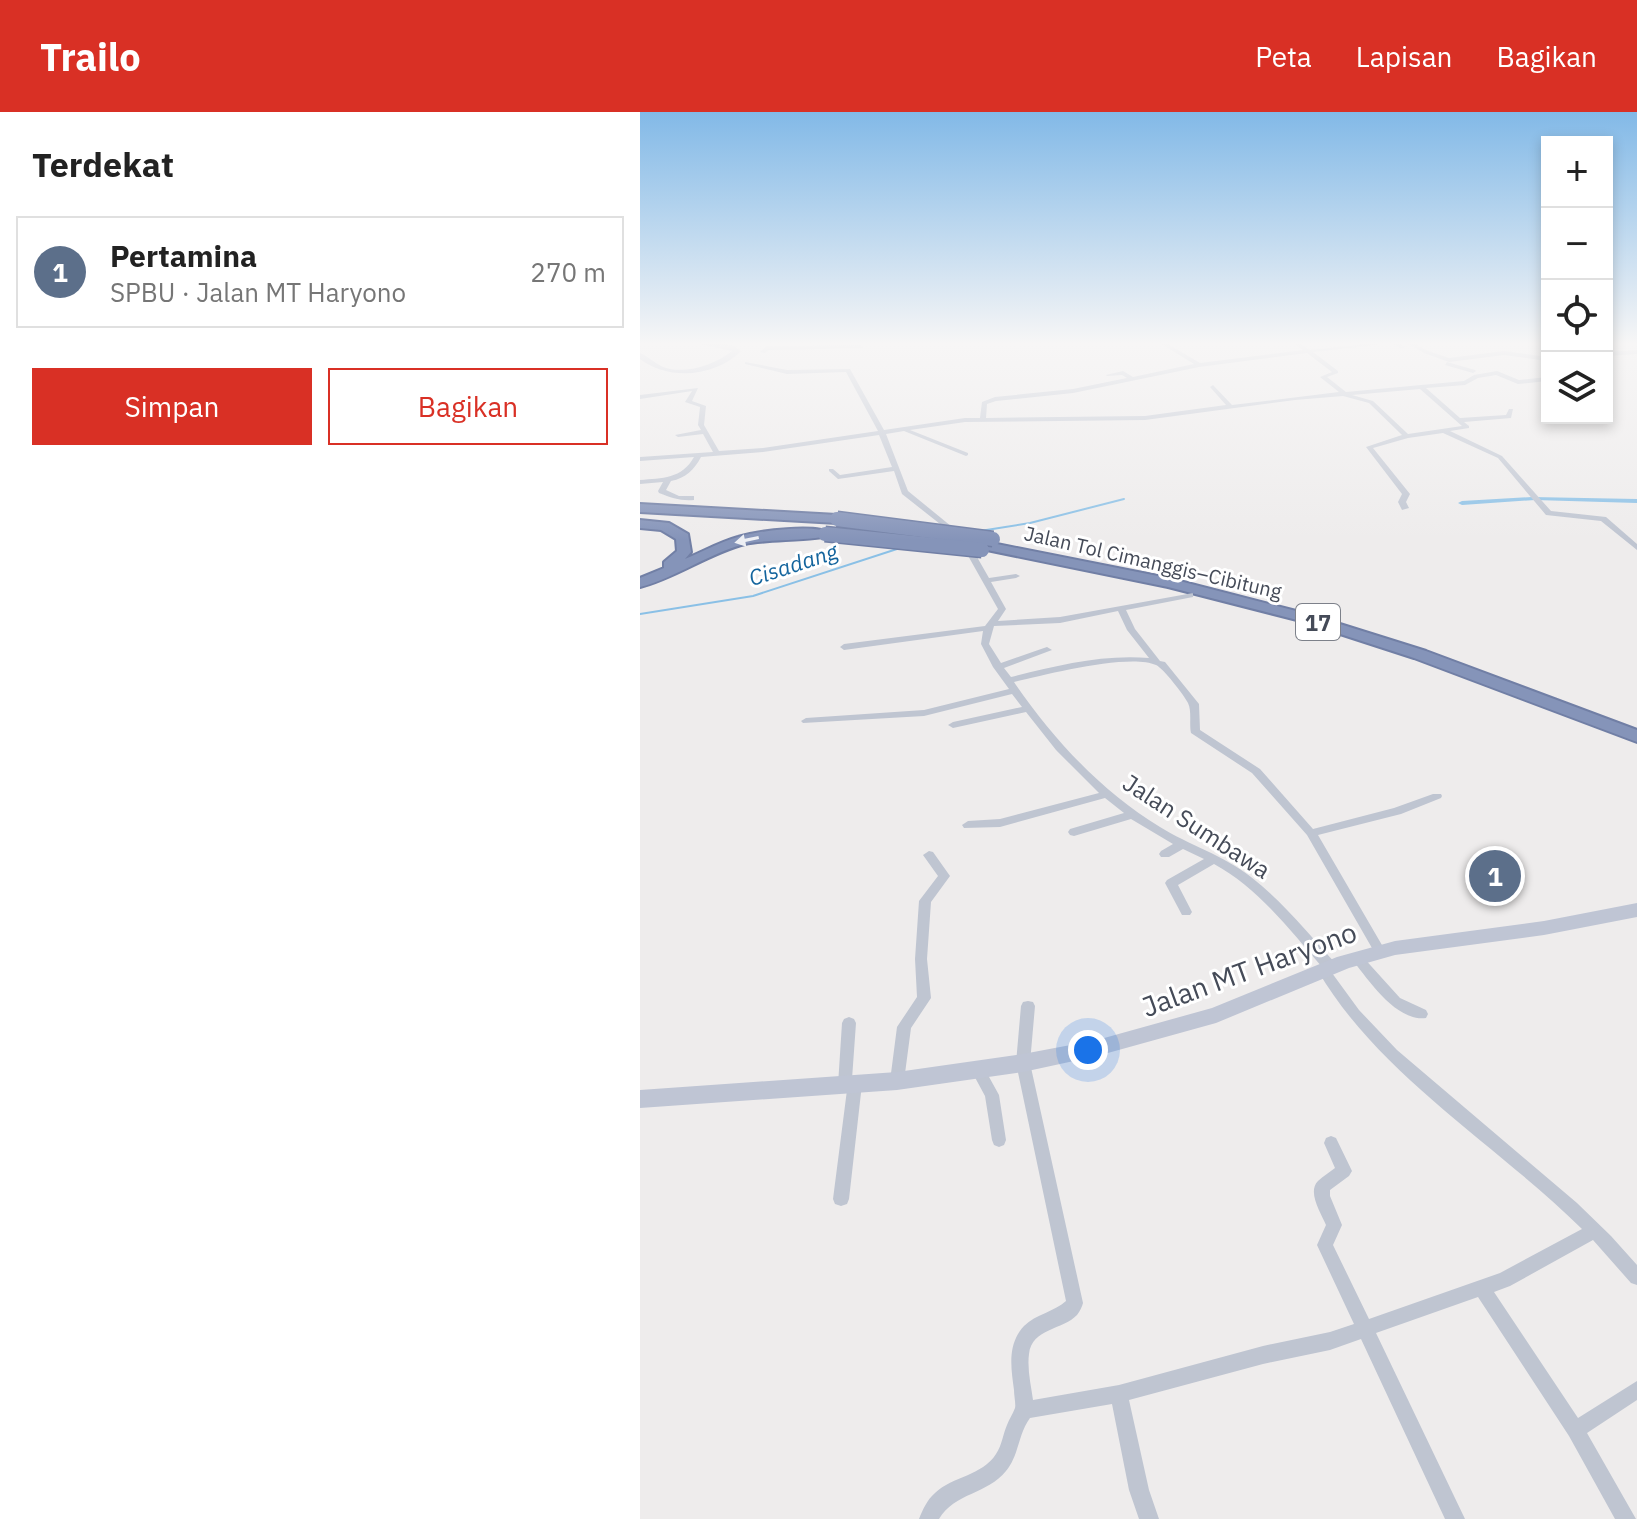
<!DOCTYPE html>
<html lang="id">
<meta charset="utf-8">
<style>
body{margin:0;font-family:"IBM Plex Sans",sans-serif;background:#f2f2f2;color:#222}
.controls{position:absolute;right:24px;top:24px;display:grid;overflow:hidden;border-radius:0px;box-shadow:0 4px 12px #0003}
.controls button{width:72px;height:72px;display:grid;place-items:center;padding:0;border:0;border-bottom:2px solid #e0e0e0;background:#fff;color:#222;font:40px sans-serif}
.you{position:absolute;left:448px;top:938px;width:28px;height:28px;margin:-20px;border:6px solid #fff;border-radius:50%;background:#1a73e8;box-shadow:0 0 0 12px #1a73e833}
.badge{display:grid;place-items:center;width:52px;height:52px;border-radius:50%;background:#d93025;color:#fff;font-size:26px;font-weight:700}
.pin{position:absolute;translate:-50% -50%;border:4px solid #fff;box-shadow:0 2px 8px #0006}
.list{margin:0;padding:0;list-style:none}
h2{display:flex;justify-content:space-between;align-items:center;height:104px;margin:0;padding:0 32px;font-size:34px}
h2 small{font-size:26px;font-weight:400;color:#767676}
.list li{display:grid;grid-template-columns:52px 1fr auto;gap:24px;align-items:center;box-sizing:border-box;height:112px;margin:0 16px 16px;padding:0 16px;border:2px solid #e0e0e0;border-radius:0px}
.list b{display:block;font-size:30px;white-space:nowrap}
.list p{margin:0;font-size:26px;white-space:nowrap;color:#767676}
.list em{font-size:26px;font-style:normal;color:#767676}
.actions{display:flex;gap:16px;padding:24px 32px}
.actions a{flex:1;padding:18px 0;border:2px solid #d93025;border-radius:0px;text-align:center;font-size:28px;color:#d93025}
.actions .main{background:#d93025;color:#fff}
.icon{flex:none;width:44px;height:44px;fill:none;stroke:currentColor;stroke-width:2;stroke-linecap:round;stroke-linejoin:round}
.map{position:relative;flex:none;width:997px;height:1407px;overflow:hidden}
header{display:flex;align-items:center;gap:48px;box-sizing:border-box;height:112px;padding:0 40px;background:#d93025;color:#fff}
header strong{font-size:38px}
nav{display:flex;gap:44px;margin-inline-start:auto;font-size:28px}
main{display:flex}
aside{flex:1;background:#fff}
.map>svg:first-child{display:block}
.lines{fill:none;stroke-linecap:round;stroke-linejoin:round}
.stream{stroke:#8ac0e6;stroke-width:2}
.canal{fill:#8ac0e6;fill-rule:evenodd}
.motorway-casing{stroke:#717fa5;stroke-width:4}
.minor{fill:#bfc5d1;fill-rule:evenodd}
.secondary{fill:#bfc5d4;fill-rule:evenodd}
.motorway{fill:#8594b9;fill-rule:evenodd}
.motorway-bridge-casing{stroke:#717fa5;stroke-width:17;stroke-linecap:butt}
.motorway-bridge{stroke:#8594b9;stroke-width:14}
.oneway{fill:#edeff4}
.labels{text-anchor:middle;dominant-baseline:central;stroke-width:6;stroke-linejoin:round;paint-order:stroke}
.far-street-label{font-size:20px;fill:#454b58;stroke:#fff}
.far-water-label{font-size:22px;font-style:italic;fill:#13649d;stroke:#fff}
.shield{fill:#fff;stroke:#7d818a;stroke-width:2}
.shield-label{font-size:22px;font-weight:bold;fill:#454b58}
.street-label{font-size:24px;fill:#454b58;stroke:#fff}
.near-street-label{font-size:28px;fill:#454b58;stroke:#fff}
</style>
<header>
<strong>Trailo</strong>
<nav><a>Peta</a><a>Lapisan</a><a>Bagikan</a></nav>
</header>
<main>
<aside>
<h2>Terdekat<small></small></h2>
<ul class="list">
<li><span class="badge" style="background:#5c6f8a">1</span><div><b>Pertamina</b><p>SPBU · Jalan MT Haryono</p></div><em>270 m</em></li>
</ul>
<div class="actions"><a class="main">Simpan</a><a>Bagikan</a></div>
</aside>
<div class="map">
<svg width="997" height="1407" viewBox="0 0 997 1407">
<rect width="100%" height="100%" fill="#eeecec"/>
<g class="lines">
<g class="stream">
<polyline points="340,419 390,411 484,387"/>
<polyline points="0,502 113,484 260,436"/>
</g>
<polygon class="canal" points="892,385 997,387 997,391 895,388 822,393 818,391 822,389"/>
<g class="motorway-casing">
<g id="motorway">
<polygon points="0,392 197,403 204,407 197,411 0,400"/>
<path d="M0,408L29,411L48,422L51,440L45,447C62,440 80,430 98,425C117,419 177,411 192,422C183,429 124,427 105,432C69,441 36,466 0,475V466L24,456V450L37,439L36,427L21,418L0,416Z"/>
<polygon points="347,430 528,466 668,502 786,539 997,618 997,630 774,546 657,508 528,475 342,437 342,431"/>
</g>
</g>
<g class="minor">
<path d="M520,231H526L560,251L663,238L654,231H660L669,238L738,231L735,233L673,240L698,259V261L687,265L706,280L824,269L834,263L857,259L879,268L907,265V269L878,272L856,263L838,266L825,273L786,276L820,306L866,303L869,297H873L871,306L824,310L829,314V316L810,319L862,344L911,399L966,405L997,432V438L961,409L906,403L858,346L803,321L768,326L733,336L770,382L766,390L769,396L762,398L758,390L762,382L726,335L762,323L729,291L703,284L655,288L505,308L325,310L270,318L328,341V343L326,344L264,319L246,322L268,379L317,419V423H314L262,382L254,359L198,367L189,359V357H193L200,363L252,355L239,323L123,340L61,345C54,358 46,366 31,369L26,378L39,384H54V388C40,389 32,386 19,381L18,379L23,370L0,372V368C22,366 42,367 54,345L0,349V345L73,340L63,322L38,325L35,323L61,318L58,313L60,295L45,290L52,279L0,287V283L58,276L52,289L66,294L64,313L79,339L123,336L238,319L206,260L147,262L105,252V250L147,258L210,257L244,318L325,306H340L342,290L355,285L433,277L487,266L482,263L467,264L466,263L483,259L493,265L554,252ZM667,241L692,260L680,265L699,280L592,293L573,273L570,275L586,293L505,304L346,306L347,292L356,289L433,281L559,255ZM780,277L822,314L768,322L733,289L712,283Z"/>
<polygon points="751,231 758,231 765,235 760,236"/>
<polygon points="767,231 773,231 788,239 809,246 864,239 907,245 907,249 864,243 809,250 784,241"/>
<polygon points="221,233 223,236 128,238 125,241 120,240 127,234"/>
<polygon points="997,238 997,242 967,244 967,240"/>
<polygon points="807,250 835,258 836,259 833,261 805,253"/>
<polygon points="967,287 973,291 973,293 967,292"/>
<path d="M323,431H329L349,466L376,462L380,464L376,466L351,470L366,497L358,509L420,505L553,481V485L486,498L495,517L520,549L525,550L559,592L560,618L620,657L673,717L754,696L793,682H801L802,684L801,686L761,702L678,723L746,840L744,843L740,845L736,843L667,723L612,661L551,621C549,612 552,599 548,591C544,583 523,556 516,553C489,541 404,563 374,570C413,627 461,679 520,715C549,733 583,743 611,765C643,790 669,822 696,852L697,856L696,860L692,861L719,898L757,938L937,1091L971,1124L997,1153V1173L991,1171L953,1128L870,1174L854,1180L938,1306L997,1269V1288L947,1321L996,1407H975L929,1324L838,1185L736,1221L825,1407H805L721,1227L690,1238L623,1252L489,1288L509,1378L519,1407H499L489,1378L472,1292L390,1306C378,1322 379,1344 366,1359C348,1382 314,1381 299,1407H279C283,1397 287,1388 295,1381C313,1364 342,1364 356,1342C362,1333 363,1322 367,1313C369,1307 373,1302 375,1296C376,1292 374,1284 374,1278C371,1256 367,1232 384,1214C396,1202 414,1200 426,1189L376,951L381,894L383,890L388,889L393,890L395,894L390,951L443,1191C442,1195 440,1199 437,1203C423,1218 392,1216 389,1242C387,1257 391,1273 393,1288L479,1273L623,1234L690,1220L714,1212L677,1133L686,1113C681,1101 667,1080 678,1069C683,1064 690,1060 695,1056L684,1031L686,1026L691,1024L696,1026L712,1059L709,1064L690,1078V1084L702,1113L693,1133L729,1207L860,1161L942,1117C856,1032 739,963 678,859L682,855C649,817 618,776 574,752L538,773L552,800L550,803H542L525,771L527,768L564,747L543,737L529,745H521L519,742L521,739L533,732L491,707L434,724L430,723L428,720L430,717L484,701L465,686L360,715L324,716L322,713L328,709L360,707L459,681L416,638L386,600L313,616L308,613L313,610L382,595L372,582L284,604L163,611L161,609L166,606L284,598L369,577L353,555L341,532L343,519L204,538L200,535L204,532L345,514L358,497L322,433ZM478,499L487,518L509,546C462,542 415,554 371,565L364,556L412,538L407,535L404,536L361,551L349,532L354,514L420,511Z"/>
<polygon points="289,739 293,740 310,764 291,790 287,847 291,886 271,916 264,969 262,973 257,975 252,973 250,969 257,915 277,885 275,847 279,789 298,764 283,743"/>
<path d="M718,842L722,844L760,886L786,898L788,902L786,906C757,910 730,870 714,850L712,847L714,844Z"/>
<polygon points="209,905 214,907 216,911 212,967 220,968 222,972 209,1087 207,1092 201,1094 195,1092 193,1087 207,978 200,977 198,973 202,911 204,907"/>
<polygon points="338,952 343,954 359,983 366,1028 364,1033 359,1035 354,1033 352,1028 345,984 331,958 333,954"/>
</g>
<g class="secondary">
<path d="M56,231L92,233L101,239C75,265 29,269 0,247V241C8,244 14,251 23,255C44,263 75,253 92,239Z"/>
<polygon points="997,791 997,805 904,823 755,843 709,856 576,911 457,944 383,960 257,978 0,996 0,978 257,960 383,942 457,928 572,896 697,845 755,829 904,809"/>
</g>
<use href="#motorway" class="motorway"/>
<g class="motorway-bridge-casing">
<g id="motorway-bridge">
<polyline points="197,407 353,427"/>
<polyline points="185,422 342,438"/>
</g>
</g>
<use href="#motorway-bridge" class="motorway-bridge"/>
</g>
<defs><path id="oneway-solid" d="M-6-.8H1V-3.2L6.5 0L1 3.2V.8H-6Z" transform="scale(2)"/></defs>
<use class="oneway" href="#oneway-solid" transform="translate(107 428) rotate(168)"/>
<linearGradient id="sky" x2="0" y2="1"><stop stop-color="#82b9e7"/><stop offset="0.54" stop-color="#f7f6f6"/><stop offset="1" stop-color="#f7f6f6" stop-opacity="0"/></linearGradient>
<rect width="997" height="428" fill="url(#sky)"/>
<g class="labels">
<g class="far-street-label">
<text transform="translate(513 450) rotate(13)">Jalan Tol Cimanggis–Cibitung</text>
</g>
<g class="far-water-label">
<text transform="translate(153 452) rotate(-18)">Cisadang</text>
</g>
<rect class="shield" x="656" y="492" width="44" height="36" rx="6"/>
<g class="shield-label">
<text x="678" y="510">17</text>
</g>
<g class="street-label">
<text transform="translate(557 714) rotate(33)">Jalan Sumbawa</text>
</g>
<g class="near-street-label">
<text transform="translate(609 857) rotate(-20)">Jalan MT Haryono</text>
</g>
</g>
</svg>
<div class="controls">
<button>+</button>
<button>−</button>
<button><svg class="icon" aria-label="locate" viewBox="0 0 24 24"><circle cx="12" cy="12" r="6"/><path d="M12 2v4M12 18v4M2 12h4M18 12h4"/></svg></button>
<button><svg class="icon" aria-label="layers" viewBox="0 0 24 24"><path d="M12 4l9 5-9 5-9-5zM3 14l9 5 9-5"/></svg></button>
</div>
<div class="you"></div>
<div class="pin badge" style="left:855px;top:764px;background:#5c6f8a">1</div>
</div>
</main>
